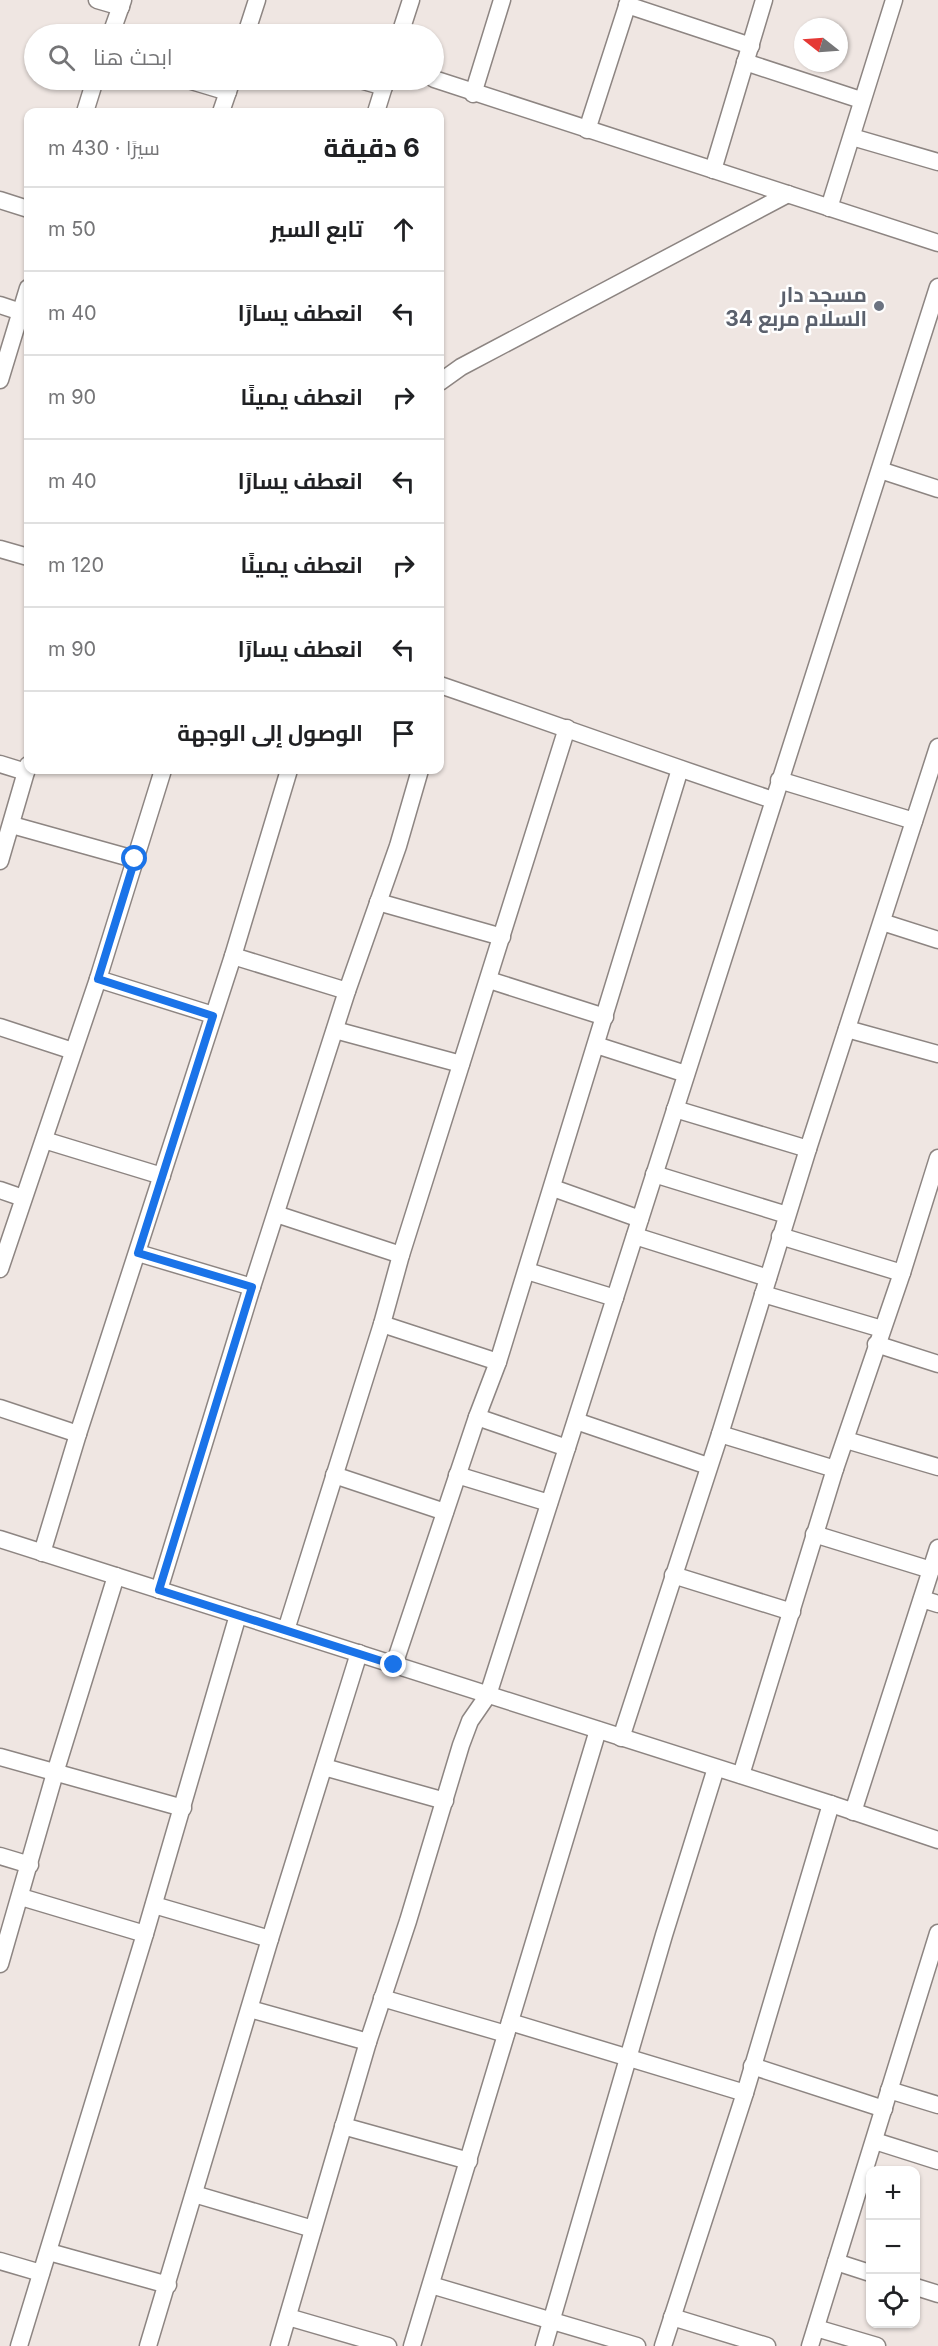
<!DOCTYPE html>
<html lang="ar">
<meta charset="utf-8">
<style>
body{margin:0;font-family:Inter,Cairo,sans-serif;background:#f2f2f2;color:#202124;direction:rtl}
.controls{position:absolute;right:18px;bottom:18px;display:grid;overflow:hidden;border-radius:12px;box-shadow:0 2px 4px #0004}
.controls button{width:54px;height:54px;display:grid;place-items:center;padding:0;border:0;border-bottom:2px solid #e0e0e0;background:#fff;color:#202124;font:30px sans-serif}
.compass{position:absolute;left:794px;top:18px;width:54px;height:54px;border-radius:50%;background:#fff;box-shadow:0 2px 4px #0004;rotate:287deg}
.stop{position:absolute;width:18px;height:18px;margin:-14px;border:4px solid #1a73e8;border-radius:50%;background:#fff}
.stop.end{background:#1a73e8;border-color:#fff;box-shadow:0 2px 6px #0008}
.list{margin:0;padding:0;list-style:none}
h2{display:flex;justify-content:space-between;align-items:center;height:78px;margin:0;padding:0 24px;font-size:26px}
h2 small{font-size:20px;font-weight:400;color:#757577}
.list li{display:grid;grid-template-columns:39px 1fr auto;gap:18px;align-items:center;box-sizing:border-box;height:84px;padding:0 24px;border-top:2px solid #e0e0e0}
.list b{display:block;font-size:22px;white-space:nowrap}
.list em{font-size:20px;font-style:normal;color:#757577}
.icon{flex:none;width:33px;height:33px;fill:none;stroke:currentColor;stroke-width:2;stroke-linecap:round;stroke-linejoin:round}
.map{position:relative;flex:none;width:938px;height:2346px;overflow:hidden;direction:ltr}
.search{position:absolute;background:#fff;box-shadow:0 2px 4px #0004;left:24px;top:24px;width:420px;height:66px;display:flex;align-items:center;gap:15px;box-sizing:border-box;padding:0 21px;border-radius:33px;color:#757577;font-size:22px}
.panel{position:absolute;background:#fff;box-shadow:0 2px 4px #0004;left:24px;top:108px;width:420px;height:666px;border-radius:12px;direction:rtl}
.map>svg:first-child{display:block}
.lines{fill:none;stroke-linecap:round;stroke-linejoin:round}
.street-casing{stroke:#8d8582;stroke-width:19}
.street{stroke:#fff;stroke-width:16}
.route{stroke:#1a73e8;stroke-width:8}
.worship-dot{fill:#6b7280;stroke:#fff;stroke-width:2}
.labels{text-anchor:middle;dominant-baseline:central;stroke-width:5;stroke-linejoin:round;paint-order:stroke}
.worship-label{font-size:21px;font-weight:bold;fill:#5b616d;stroke:#fff;text-anchor:end}
</style>
<div class="map">
<svg width="938" height="2346" viewBox="0 0 938 2346">
<rect width="100%" height="100%" fill="#efe6e2"/>
<g class="lines">
<g class="street-casing">
<g id="street">
<polyline points="97,0 121,7"/>
<polyline points="627,5 751,46"/>
<polyline points="111,34 123,0"/>
<polyline points="246,34 257,0"/>
<polyline points="400,34 411,0"/>
<polyline points="745,62 861,100"/>
<polyline points="434,79 938,243"/>
<polyline points="188,80 228,92"/>
<polyline points="360,80 384,87"/>
<polyline points="473,94 502,0"/>
<polyline points="85,112 95,80"/>
<polyline points="221,112 232,80"/>
<polyline points="376,112 386,80"/>
<polyline points="587,130 629,0"/>
<polyline points="852,137 938,162"/>
<polyline points="713,170 764,0"/>
<polyline points="0,200 28,209"/>
<polyline points="829,208 894,0"/>
<polyline points="0,305 21,312"/>
<polyline points="0,380 28,288"/>
<polyline points="440,382 461,367 788,194"/>
<polyline points="880,470 938,489"/>
<polyline points="0,549 28,557"/>
<path d="M440,685C551,723 661,763 773,800"/>
<polyline points="0,764 26,772"/>
<polyline points="779,780 914,821"/>
<polyline points="12,825 134,859"/>
<polyline points="0,861 28,765"/>
<polyline points="378,902 502,937"/>
<polyline points="882,922 938,940"/>
<polyline points="233,956 347,991"/>
<polyline points="98,979 213,1015"/>
<polyline points="489,980 605,1017"/>
<polyline points="0,1027 73,1051"/>
<polyline points="847,1029 938,1054"/>
<polyline points="335,1030 461,1064"/>
<polyline points="596,1045 686,1074"/>
<polyline points="675,1109 808,1149"/>
<polyline points="44,1140 162,1176"/>
<polyline points="654,1174 787,1215"/>
<polyline points="553,1188 640,1219"/>
<polyline points="0,1190 23,1198"/>
<polyline points="276,1214 401,1255"/>
<polyline points="635,1236 768,1278"/>
<polyline points="780,1236 902,1273"/>
<polyline points="138,1253 252,1287"/>
<polyline points="0,1269 98,979 163,770"/>
<polyline points="527,1271 615,1298"/>
<polyline points="763,1294 882,1329"/>
<polyline points="382,1324 498,1362"/>
<polyline points="876,1344 938,1364"/>
<polyline points="0,1408 78,1434"/>
<polyline points="477,1417 567,1448"/>
<polyline points="576,1421 708,1466"/>
<polyline points="720,1434 835,1469"/>
<polyline points="846,1440 938,1467"/>
<polyline points="334,1475 445,1512"/>
<polyline points="457,1475 549,1503"/>
<polyline points="814,1534 931,1570"/>
<polyline points="0,1539 831,1804 938,1840"/>
<polyline points="42,1553 78,1434 233,956 289,770"/>
<polyline points="673,1575 792,1612"/>
<polyline points="159,1590 252,1287 347,991 398,846 420,770"/>
<polyline points="922,1599 938,1604"/>
<polyline points="286,1630 382,1324 401,1255 567,728"/>
<polyline points="394,1665 477,1417 498,1362 680,769"/>
<polyline points="621,1738 720,1434 808,1149 938,747"/>
<polyline points="0,1757 183,1808"/>
<polyline points="324,1767 445,1801"/>
<polyline points="741,1775 835,1469 902,1273 938,1158"/>
<polyline points="853,1812 938,1548"/>
<polyline points="0,1856 30,1865"/>
<polyline points="21,1897 145,1934"/>
<polyline points="154,1905 270,1939"/>
<polyline points="0,1964 55,1773 116,1576"/>
<polyline points="382,1998 506,2034"/>
<polyline points="250,2009 368,2042"/>
<polyline points="510,2022 745,2093"/>
<polyline points="752,2066 884,2109"/>
<polyline points="889,2090 938,2105"/>
<polyline points="343,2126 469,2161"/>
<polyline points="875,2141 938,2161"/>
<polyline points="194,2194 313,2229"/>
<polyline points="49,2252 168,2285"/>
<polyline points="0,2261 41,2273"/>
<polyline points="836,2262 870,2273"/>
<polyline points="431,2285 637,2346"/>
<polyline points="916,2287 938,2294"/>
<polyline points="288,2317 388,2346"/>
<polyline points="672,2317 767,2346"/>
<polyline points="816,2328 877,2346"/>
<polyline points="19,2346 145,1934 238,1615"/>
<polyline points="148,2346 270,1939 359,1653"/>
<polyline points="279,2346 368,2042 408,1921 461,1745 470,1721 488,1695 938,287"/>
<polyline points="412,2346 598,1730"/>
<polyline points="544,2346 664,1935 716,1768"/>
<polyline points="663,2346 745,2093 831,1804"/>
<polyline points="810,2346 938,1933"/>
</g>
</g>
<use href="#street" class="street"/>
</g>
<g class="lines">
<polyline class="route" points="135,859 98,979 213,1016 138,1253 252,1287 159,1590 394,1665"/>
</g>
<circle class="worship-dot" cx="879" cy="306" r="6"/>
<g class="labels">
<g class="worship-label">
<text x="867" y="294">مسجد دار<tspan x="867" dy="24">السلام مربع 34</tspan></text>
</g>
</g>
</svg>
<div class="controls">
<button>+</button>
<button>−</button>
<button><svg class="icon" aria-label="locate" viewBox="0 0 24 24"><circle cx="12" cy="12" r="6"/><path d="M12 2v4M12 18v4M2 12h4M18 12h4"/></svg></button>
</div>
<svg class="compass" viewBox="-18 -18 36 36"><path d="M0-13l5 13h-10z" fill="#e53935"/><path d="M0 13l5-13h-10z" fill="#757577"/></svg>
<div class="stop" style="left:135px;top:859px"></div>
<div class="stop end" style="left:394px;top:1665px"></div>
<div class="search"><svg class="icon" aria-label="search" viewBox="0 0 24 24"><circle cx="10" cy="10" r="6"/><path d="M15 15l6 6"/></svg>ابحث هنا</div>
<section class="panel">
<h2>6 دقيقة<small>سيرًا · 430 m</small></h2>
<ul class="list">
<li><svg class="icon" aria-label="ahead" viewBox="0 0 24 24"><path d="M12 20V5M6 11l6-6 6 6"/></svg><div><b>تابع السير</b></div><em>50 m</em></li>
<li><svg class="icon" aria-label="left" viewBox="0 0 24 24"><path d="M17 20v-9H6M10 6l-5 5 5 5"/></svg><div><b>انعطف يسارًا</b></div><em>40 m</em></li>
<li><svg class="icon" aria-label="right" viewBox="0 0 24 24"><path d="M7 20v-9h11M14 6l5 5-5 5"/></svg><div><b>انعطف يمينًا</b></div><em>90 m</em></li>
<li><svg class="icon" aria-label="left" viewBox="0 0 24 24"><path d="M17 20v-9H6M10 6l-5 5 5 5"/></svg><div><b>انعطف يسارًا</b></div><em>40 m</em></li>
<li><svg class="icon" aria-label="right" viewBox="0 0 24 24"><path d="M7 20v-9h11M14 6l5 5-5 5"/></svg><div><b>انعطف يمينًا</b></div><em>120 m</em></li>
<li><svg class="icon" aria-label="left" viewBox="0 0 24 24"><path d="M17 20v-9H6M10 6l-5 5 5 5"/></svg><div><b>انعطف يسارًا</b></div><em>90 m</em></li>
<li><svg class="icon" aria-label="arrive" viewBox="0 0 24 24"><path d="M6 21V4h12l-3 4 3 4H6"/></svg><div><b>الوصول إلى الوجهة</b></div></li>
</ul>
</section>
</div>
